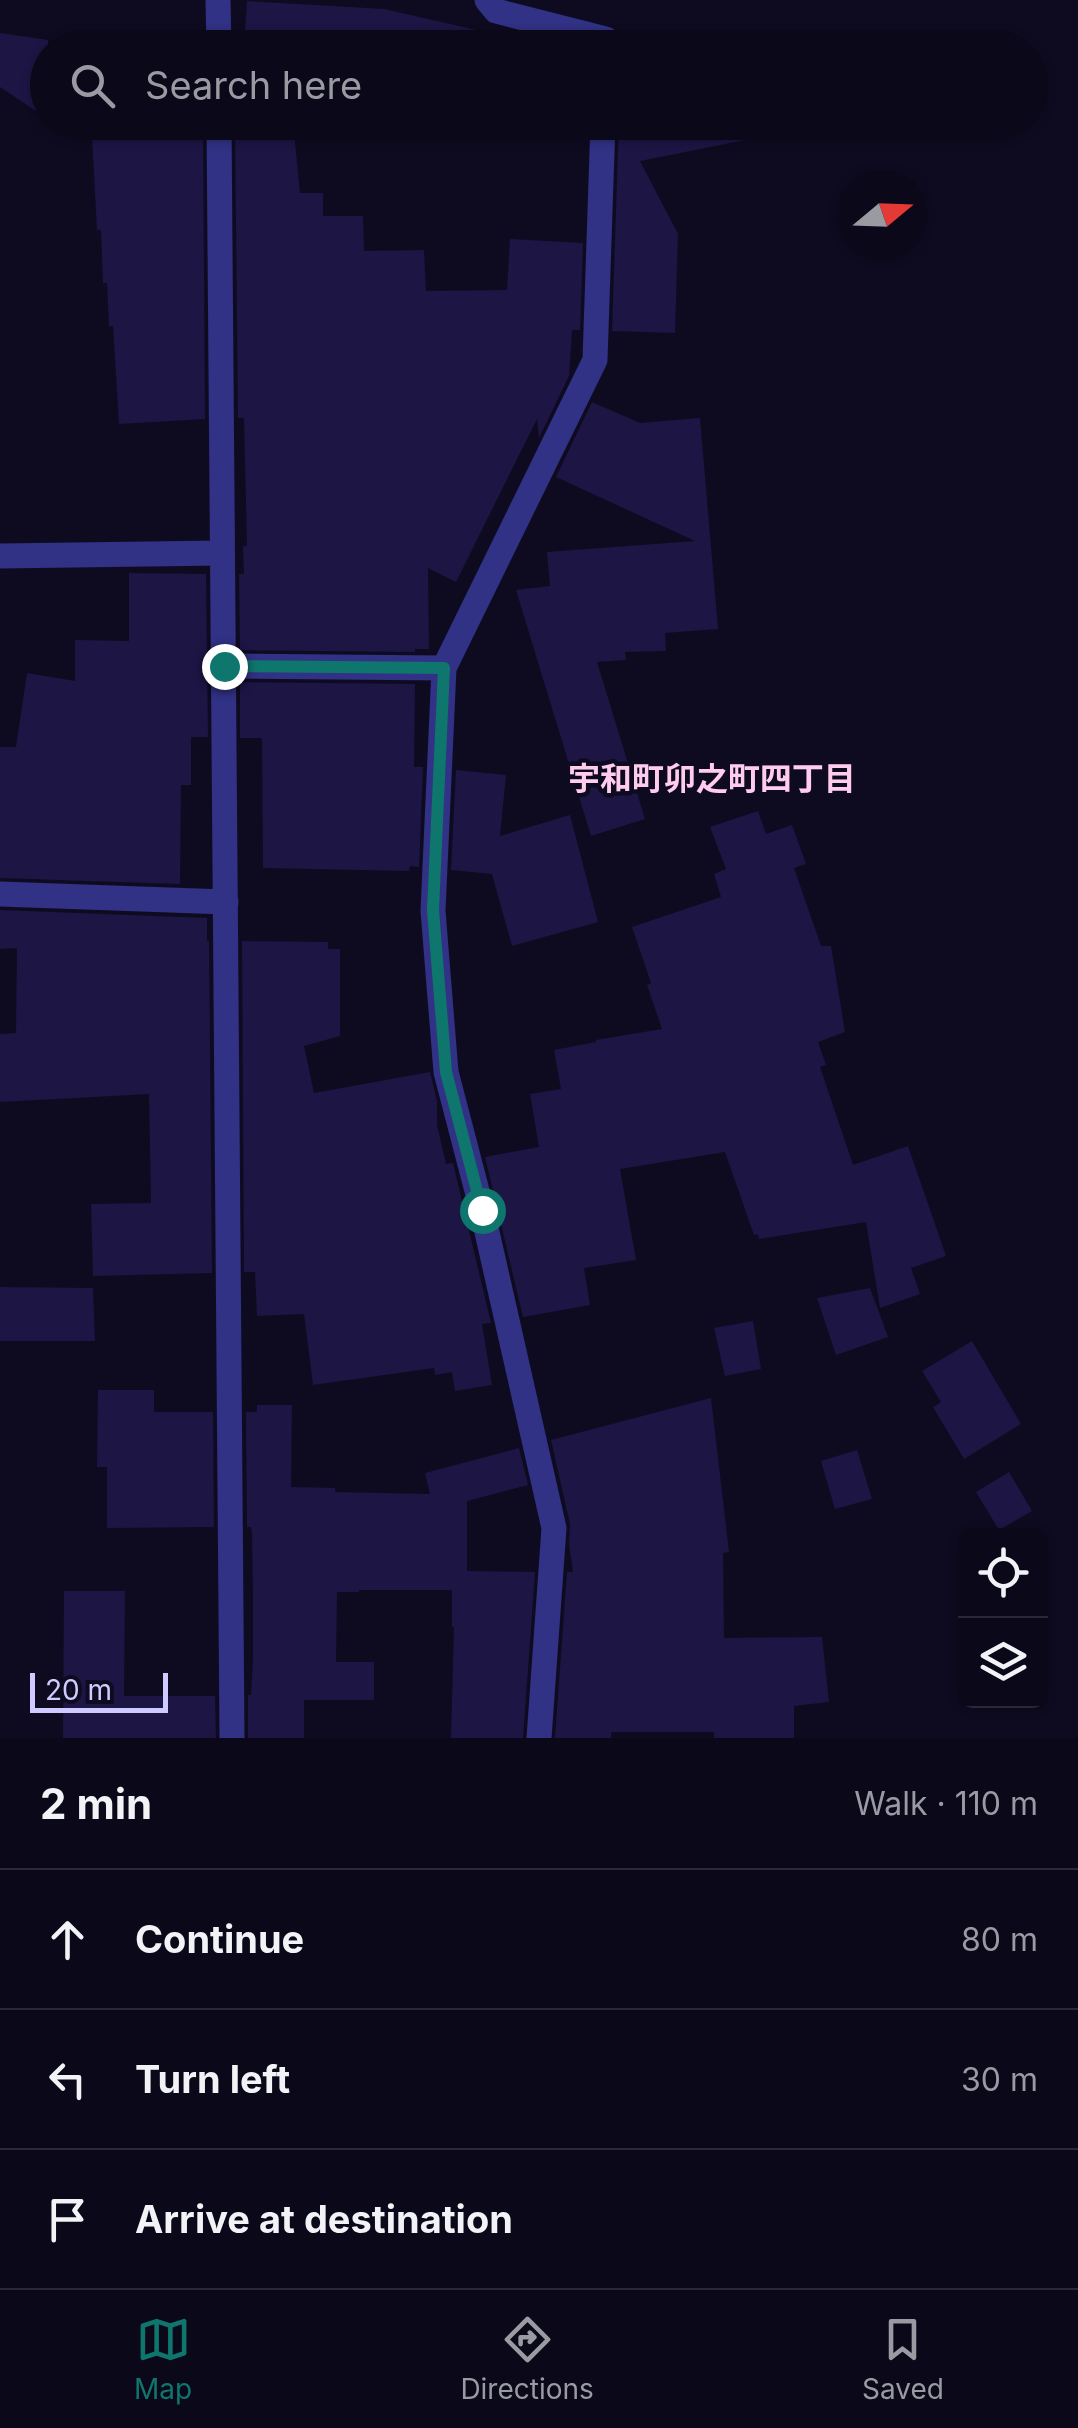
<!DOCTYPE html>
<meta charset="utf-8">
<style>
body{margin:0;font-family:Inter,"Noto Sans JP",sans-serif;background:#181626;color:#f1f3f6}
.controls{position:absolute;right:30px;bottom:30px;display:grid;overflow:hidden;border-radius:15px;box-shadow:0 2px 8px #0004}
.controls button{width:90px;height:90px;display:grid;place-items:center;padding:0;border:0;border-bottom:2px solid #2a2938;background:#0a0819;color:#f1f3f6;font:50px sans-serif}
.compass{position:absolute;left:838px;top:170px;width:90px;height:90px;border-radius:50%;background:#0a0819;box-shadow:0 2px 8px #0004;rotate:71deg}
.scale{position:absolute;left:30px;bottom:25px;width:138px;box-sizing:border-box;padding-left:10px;border:5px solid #cfcaff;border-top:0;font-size:28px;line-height:35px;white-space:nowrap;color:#cfcaff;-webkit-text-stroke:8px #0e0b21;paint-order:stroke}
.stop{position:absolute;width:30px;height:30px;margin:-22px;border:8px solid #0f766e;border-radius:50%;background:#fff}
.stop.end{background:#0f766e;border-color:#fff;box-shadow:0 2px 10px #0008}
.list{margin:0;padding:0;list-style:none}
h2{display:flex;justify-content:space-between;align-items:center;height:130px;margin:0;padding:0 40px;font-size:42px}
h2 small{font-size:32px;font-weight:400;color:#999aa2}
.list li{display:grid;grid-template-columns:65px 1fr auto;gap:30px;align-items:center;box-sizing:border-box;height:140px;padding:0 40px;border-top:2px solid #2a2938}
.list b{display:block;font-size:38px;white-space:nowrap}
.list em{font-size:32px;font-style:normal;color:#999aa2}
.icon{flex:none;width:55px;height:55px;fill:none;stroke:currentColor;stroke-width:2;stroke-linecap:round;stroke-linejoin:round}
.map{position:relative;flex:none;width:1078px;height:1738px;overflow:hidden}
.search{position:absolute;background:#0a0819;box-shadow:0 2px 8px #0004;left:30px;right:30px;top:30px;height:110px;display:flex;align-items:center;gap:25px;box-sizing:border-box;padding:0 35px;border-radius:55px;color:#999aa2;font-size:38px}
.sheet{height:550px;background:#0a0819}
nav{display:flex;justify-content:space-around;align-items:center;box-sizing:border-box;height:140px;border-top:2px solid #2a2938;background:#0a0819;font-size:28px;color:#999aa2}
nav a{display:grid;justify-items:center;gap:5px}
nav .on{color:#0f766e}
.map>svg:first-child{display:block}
.building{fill:#1d1544}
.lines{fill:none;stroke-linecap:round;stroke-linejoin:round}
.minor{stroke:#313185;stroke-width:25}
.route{stroke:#0f766e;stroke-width:12}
.labels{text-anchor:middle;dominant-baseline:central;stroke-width:9;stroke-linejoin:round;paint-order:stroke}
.neighbourhood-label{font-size:32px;font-weight:bold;fill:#fce;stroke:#0e0b21}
</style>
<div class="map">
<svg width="1078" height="1738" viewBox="0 0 1078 1738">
<rect width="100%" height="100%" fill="#0e0b21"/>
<g class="building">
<polygon points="247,1 384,9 485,32 484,48 244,48"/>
<polygon points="0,33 48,40 48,119 0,87"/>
<polygon points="249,122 293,122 300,193 323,193 323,216 363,216 364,251 424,250 426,291 507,290 510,239 583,243 580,330 572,330 569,376 539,438 537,419 456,582 428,568 429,649 415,649 415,652 240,650 239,574 244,574 243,546 247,546 244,418 238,418 235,127 249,126"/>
<polygon points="619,122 743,122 745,140 640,161 678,234 675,333 612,331"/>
<polygon points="203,129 205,419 119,424 113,326 109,326 107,283 103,283 101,230 97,230 92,135"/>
<polygon points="592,402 640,423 700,418 718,629 665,633 666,651 625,652 626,660 597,662 645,819 591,836 516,590 550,586 547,552 695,541 556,477"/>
<polygon points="129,573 206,574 208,737 191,737 191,785 181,785 180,884 0,878 0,747 16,747 27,673 75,681 75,640 129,641"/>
<polygon points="240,682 415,684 414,767 423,767 419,867 410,866 409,871 263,868 262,738 240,738"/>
<polygon points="456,770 506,775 500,836 570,815 598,922 512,946 492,874 451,870"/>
<polygon points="758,811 766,834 792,825 806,864 794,868 821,946 831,946 845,1032 818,1042 826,1065 820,1067 853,1165 908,1146 946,1256 911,1268 920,1294 880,1308 866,1222 759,1239 758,1234 754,1235 725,1152 620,1169 636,1260 584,1268 590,1305 523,1317 485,1157 539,1147 530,1094 561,1089 554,1050 596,1042 596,1040 662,1029 647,985 651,983 632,927 721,897 714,874 726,869 710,827"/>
<polygon points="0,910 207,918 207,941 209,941 212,1273 93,1276 91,1204 151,1203 149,1094 0,1102 0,1034 16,1033 17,948 0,949"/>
<polygon points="242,941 328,942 328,949 340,949 340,1036 304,1046 314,1093 430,1072 437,1101 437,1125 446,1164 453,1163 491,1323 482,1324 492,1385 455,1391 452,1372 435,1375 434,1368 313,1385 304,1314 257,1316 255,1272 244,1272"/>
<polygon points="0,1287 93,1288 95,1341 0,1341"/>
<polygon points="870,1288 888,1337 836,1355 817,1298"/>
<polygon points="753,1321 761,1369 725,1376 714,1328"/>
<polygon points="972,1341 1021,1424 964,1459 933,1407 941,1402 922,1371"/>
<polygon points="98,1390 154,1390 154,1412 213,1412 214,1527 107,1528 107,1467 97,1467"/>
<polygon points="711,1398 729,1552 723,1553 724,1638 822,1637 829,1702 794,1706 794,1738 714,1738 714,1732 611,1732 611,1738 555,1738 567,1572 573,1572 569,1544 570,1524 551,1440"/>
<polygon points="257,1405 292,1405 291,1487 335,1488 335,1492 430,1494 425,1473 519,1448 528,1485 467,1501 467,1571 535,1572 523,1738 451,1738 454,1627 452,1627 452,1590 359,1590 359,1592 337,1592 336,1662 374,1662 374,1700 304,1700 304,1738 248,1738 248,1695 251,1695 253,1661 253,1591 252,1534 251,1527 247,1527 246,1412 257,1412"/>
<polygon points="857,1450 872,1499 835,1509 821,1461"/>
<polygon points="1009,1472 1032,1511 999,1530 976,1492"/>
<polygon points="64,1591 125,1591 124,1696 215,1696 216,1738 63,1738"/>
</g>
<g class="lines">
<g class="minor">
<polyline points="218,0 219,48"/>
<polyline points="487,0 496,11 606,39 605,48"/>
<polyline points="219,122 232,1738"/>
<polyline points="0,556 222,553"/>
<polyline points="224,666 444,668"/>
<polyline points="0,894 226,902"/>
<polyline points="539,1738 554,1528 482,1210 446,1072 433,911 444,668 595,360 603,122"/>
</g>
</g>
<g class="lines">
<polyline class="route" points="224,666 444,668 433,910 446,1072 482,1210"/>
</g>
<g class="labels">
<g class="neighbourhood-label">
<text x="712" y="778">宇和町卯之町四丁目</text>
</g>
</g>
</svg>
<div class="controls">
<button><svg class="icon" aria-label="locate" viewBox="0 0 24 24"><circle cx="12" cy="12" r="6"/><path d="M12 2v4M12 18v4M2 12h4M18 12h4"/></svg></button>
<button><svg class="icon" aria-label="layers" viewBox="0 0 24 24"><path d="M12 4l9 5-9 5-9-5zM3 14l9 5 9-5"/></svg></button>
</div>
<svg class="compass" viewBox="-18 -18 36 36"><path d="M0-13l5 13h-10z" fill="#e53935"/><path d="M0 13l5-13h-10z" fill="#999aa2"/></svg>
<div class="scale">20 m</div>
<div class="stop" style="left:482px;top:1210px"></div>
<div class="stop end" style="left:224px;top:666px"></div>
<div class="search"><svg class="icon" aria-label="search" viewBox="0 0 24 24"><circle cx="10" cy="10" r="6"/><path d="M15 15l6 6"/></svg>Search here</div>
</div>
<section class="sheet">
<h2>2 min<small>Walk · 110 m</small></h2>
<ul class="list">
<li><svg class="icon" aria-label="ahead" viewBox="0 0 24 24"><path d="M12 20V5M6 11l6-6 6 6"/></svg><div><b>Continue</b></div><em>80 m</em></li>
<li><svg class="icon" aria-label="left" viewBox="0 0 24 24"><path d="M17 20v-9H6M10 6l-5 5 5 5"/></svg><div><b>Turn left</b></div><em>30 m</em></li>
<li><svg class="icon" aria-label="arrive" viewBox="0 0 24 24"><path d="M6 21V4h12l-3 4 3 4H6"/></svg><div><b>Arrive at destination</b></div></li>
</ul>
</section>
<nav>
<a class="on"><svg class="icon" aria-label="map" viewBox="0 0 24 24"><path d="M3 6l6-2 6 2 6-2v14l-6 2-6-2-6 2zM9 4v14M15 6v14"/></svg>Map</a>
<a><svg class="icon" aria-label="directions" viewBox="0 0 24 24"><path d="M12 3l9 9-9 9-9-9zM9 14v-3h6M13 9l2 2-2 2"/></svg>Directions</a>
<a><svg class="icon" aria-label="saved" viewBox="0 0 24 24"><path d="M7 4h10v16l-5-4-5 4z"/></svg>Saved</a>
</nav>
